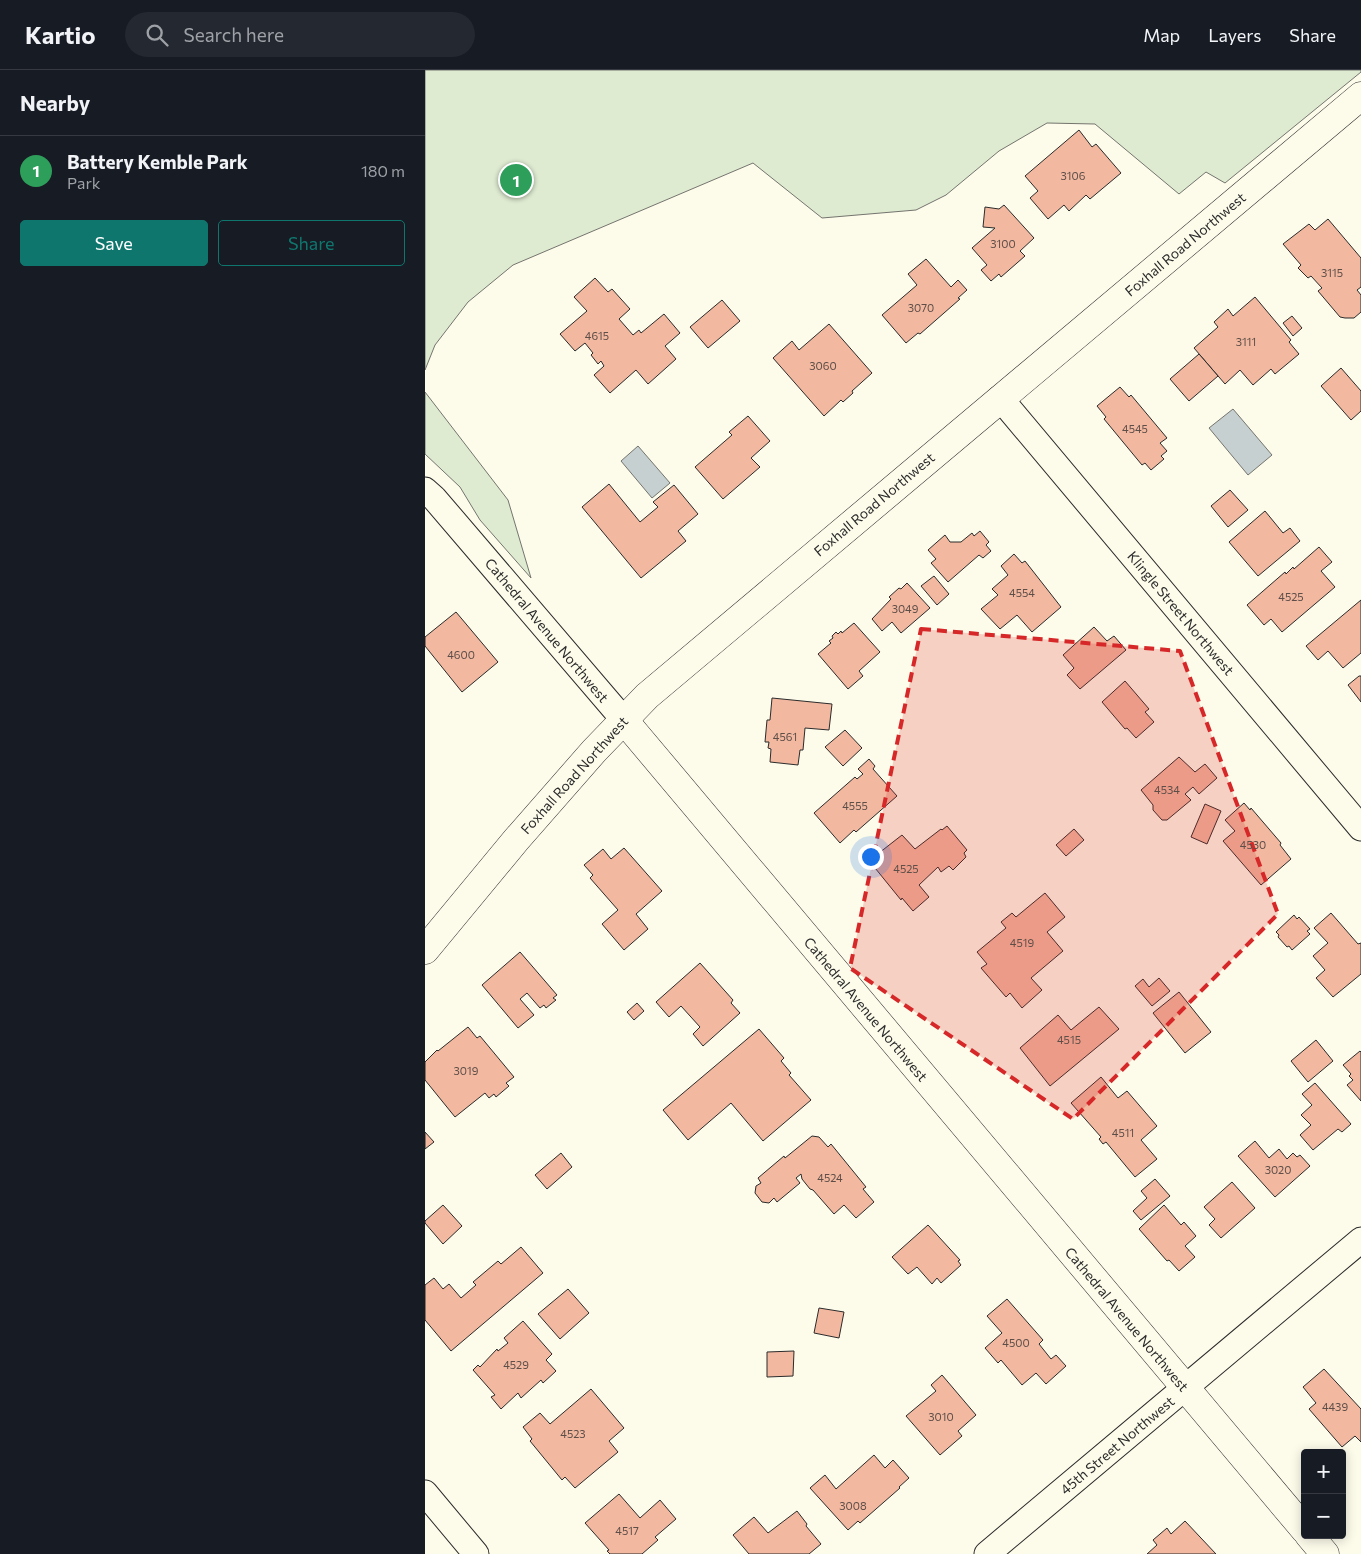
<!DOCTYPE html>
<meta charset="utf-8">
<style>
body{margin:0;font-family:Commissioner,sans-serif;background:#242831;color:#f1f3f6}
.controls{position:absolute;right:15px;bottom:15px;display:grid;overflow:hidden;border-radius:5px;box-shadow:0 2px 12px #0003}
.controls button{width:45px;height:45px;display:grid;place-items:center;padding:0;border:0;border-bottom:1px solid #363941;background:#171b24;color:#f1f3f6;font:25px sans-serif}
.you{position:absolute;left:445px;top:786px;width:18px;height:18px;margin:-12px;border:4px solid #fff;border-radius:50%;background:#1a73e8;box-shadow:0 0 0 8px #1a73e833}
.badge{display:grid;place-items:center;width:32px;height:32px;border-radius:50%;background:#0f766e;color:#fff;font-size:16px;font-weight:700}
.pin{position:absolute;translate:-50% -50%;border:2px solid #fff;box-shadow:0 1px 5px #0006}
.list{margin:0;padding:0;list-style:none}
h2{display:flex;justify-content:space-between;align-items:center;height:65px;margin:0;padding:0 20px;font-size:21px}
h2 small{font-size:16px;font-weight:400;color:#9ea1a6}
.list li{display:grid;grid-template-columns:32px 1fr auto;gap:15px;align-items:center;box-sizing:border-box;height:70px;padding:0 20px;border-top:1px solid #363941}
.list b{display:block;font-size:19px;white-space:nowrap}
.list p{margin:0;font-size:16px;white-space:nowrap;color:#9ea1a6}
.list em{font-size:16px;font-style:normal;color:#9ea1a6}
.actions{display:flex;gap:10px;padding:15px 20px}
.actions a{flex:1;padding:11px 0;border:1px solid #0f766e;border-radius:5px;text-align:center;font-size:18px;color:#0f766e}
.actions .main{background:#0f766e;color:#fff}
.icon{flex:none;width:28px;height:28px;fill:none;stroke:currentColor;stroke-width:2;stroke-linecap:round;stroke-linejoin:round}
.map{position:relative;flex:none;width:936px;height:1484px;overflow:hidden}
header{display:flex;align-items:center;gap:30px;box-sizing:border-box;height:70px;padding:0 25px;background:#171b24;border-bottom:1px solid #363941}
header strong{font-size:24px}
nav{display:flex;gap:28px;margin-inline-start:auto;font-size:18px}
.search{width:350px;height:45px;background:#242831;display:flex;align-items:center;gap:12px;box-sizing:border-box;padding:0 18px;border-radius:28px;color:#9ea1a6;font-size:19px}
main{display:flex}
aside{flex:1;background:#171b24}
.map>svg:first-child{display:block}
.green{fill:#deebd1;stroke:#74746e}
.water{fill:#c7d0d0;stroke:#74746e}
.building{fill:#f2b8a0;stroke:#2b2b2b}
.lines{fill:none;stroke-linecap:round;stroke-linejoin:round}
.street-casing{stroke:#2b2b2b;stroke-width:27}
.secondary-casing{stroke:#2b2b2b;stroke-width:29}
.primary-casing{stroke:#2b2b2b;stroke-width:29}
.street{stroke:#fdfbea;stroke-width:25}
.secondary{stroke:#fdfbea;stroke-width:28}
.primary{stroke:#fdfbea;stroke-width:28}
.marked{fill:#d62828;fill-opacity:0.2;stroke:#d62828;stroke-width:4;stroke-dasharray:10 6;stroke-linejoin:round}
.labels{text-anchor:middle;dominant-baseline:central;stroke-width:4;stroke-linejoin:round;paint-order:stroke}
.number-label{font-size:11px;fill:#5d4e48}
.street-label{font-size:14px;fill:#2b2b2b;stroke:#fdfbea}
</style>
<header>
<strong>Kartio</strong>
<div class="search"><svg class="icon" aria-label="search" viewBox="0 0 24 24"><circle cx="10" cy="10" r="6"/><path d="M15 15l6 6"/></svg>Search here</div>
<nav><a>Map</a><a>Layers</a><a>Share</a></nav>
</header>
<main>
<aside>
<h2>Nearby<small></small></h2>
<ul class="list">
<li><span class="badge" style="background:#2e9e5b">1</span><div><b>Battery Kemble Park</b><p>Park</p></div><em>180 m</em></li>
</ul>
<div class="actions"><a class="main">Save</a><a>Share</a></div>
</aside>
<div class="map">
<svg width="936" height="1484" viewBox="0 0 936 1484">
<rect width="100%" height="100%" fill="#fdfbea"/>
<g class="green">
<polygon points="0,0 936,0 936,2 800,113 781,102 754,124 670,54 622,53 574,81 521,125 491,140 397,148 328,93 88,195 43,232 10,275 0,300"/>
<polygon points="0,322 83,430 106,508 55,450 35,417 0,384"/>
</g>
<g class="water">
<polygon points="808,339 847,385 823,405 784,358"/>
<polygon points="213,376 245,413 227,428 196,391"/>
</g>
<g class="building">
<polygon points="654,60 667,77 671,74 696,103 665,129 661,125 644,141 639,135 623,149 605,128 613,121 600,106"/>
<polygon points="579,135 609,168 595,181 600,186 576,207 574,204 566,211 556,200 562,195 547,178 570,158 558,157 560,137 574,139"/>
<polygon points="903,149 936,188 936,217 932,220 936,225 936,242 929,248 920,248 915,247 893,221 897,218 886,206 883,208 873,198 876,195 858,174 884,154 890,160"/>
<polygon points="501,189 526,217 533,210 542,220 533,228 535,229 495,264 493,263 481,273 457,245 492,215 483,204"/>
<polygon points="170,208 183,222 187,219 205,239 194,249 208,265 214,260 216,263 239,244 255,263 240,276 251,289 223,314 211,300 185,323 169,305 179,296 176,291 173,294 166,285 168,283 160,273 150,281 135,264 162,241 149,227"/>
<polygon points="830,227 866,270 864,272 874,284 850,304 846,299 828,315 815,300 800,314 769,278 793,257 789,252 803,239 808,246"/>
<polygon points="297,230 315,251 283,278 265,257"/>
<polygon points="867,246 877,258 868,266 858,253"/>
<polygon points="404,254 447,303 427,321 428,323 418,332 416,330 399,346 348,288 367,271 374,280"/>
<polygon points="774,284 793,306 764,331 745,309"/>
<polygon points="916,298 936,321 936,341 926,350 896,316"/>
<polygon points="695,317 704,327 706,325 742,368 735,373 742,381 736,386 739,389 726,400 720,393 717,395 679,349 681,347 672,336"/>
<polygon points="323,346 345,371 326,388 335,397 298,429 270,397 307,365 304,362"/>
<polygon points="184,414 215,452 233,437 228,432 249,415 273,444 253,461 261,471 216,508 157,437"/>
<polygon points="805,420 823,440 803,457 786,436"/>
<polygon points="840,441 858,463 865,458 875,471 833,506 804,472"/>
<polygon points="555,461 564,472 561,475 566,481 558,488 554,485 523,512 506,493 511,489 503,480 520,465 525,472 536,472 547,463 549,466"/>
<polygon points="894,477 907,492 896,501 910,517 857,562 846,549 839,555 822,535 860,502 861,504 868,497 869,499"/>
<polygon points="589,484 597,493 600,491 636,537 607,562 592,545 575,559 556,539 573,525 567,519 583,505 576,496"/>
<polygon points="509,506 524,524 512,535 496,516"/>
<polygon points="482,513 505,538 476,563 467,552 457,561 447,549 466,529 464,527 474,518 476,519"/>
<polygon points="936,530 936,583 918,598 903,581 893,590 881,576"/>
<polygon points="31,542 73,592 37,622 0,576 0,567"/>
<polygon points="429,553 455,582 434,601 438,606 423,619 393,584 406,573 404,571 408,568 407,566 411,562 413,564 416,561 417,563"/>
<polygon points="669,557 682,571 689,566 701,580 655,619 642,605 649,598 638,585"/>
<polygon points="934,606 936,606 936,632 923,615"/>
<polygon points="700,611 724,639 720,642 729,652 711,668 702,658 700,659 677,632"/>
<polygon points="347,628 407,634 404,660 380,658 378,680 375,680 373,695 345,692 346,679 343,678 344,672 340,672 342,650 345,650"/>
<polygon points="420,660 437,678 418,696 400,677"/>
<polygon points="754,687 770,702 780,694 792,708 774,724 768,717 760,724 766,730 742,750 737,750 728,740 728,735 716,720"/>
<polygon points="444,689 450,696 448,699 472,726 431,762 429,760 415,773 389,743 430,707 432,709 438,704 433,699"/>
<polygon points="819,733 825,740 826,738 856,773 855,775 866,789 836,815 798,771 810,761 800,750"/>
<polygon points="780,734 796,741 782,774 766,767"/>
<polygon points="522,756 542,780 539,783 541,787 528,800 524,796 516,802 513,797 494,815 504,827 488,841 477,828 476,830 446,793 447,792 445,790 477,765 490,779 516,759 517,760"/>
<polygon points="649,759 659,770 641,786 631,775"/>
<polygon points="199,778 237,821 211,844 223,859 199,880 177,854 193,840 165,808 168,805 159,795 178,779 186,789"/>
<polygon points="620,823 640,847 622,862 638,881 606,908 617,920 597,938 585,923 581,927 556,898 562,894 552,882 581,858 576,852 587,843 591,847"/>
<polygon points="906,843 933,874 936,873 936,904 908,927 891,908 900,900 888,886 903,873 889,858"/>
<polygon points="869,845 872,849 874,847 885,859 882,861 885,864 867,880 864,876 862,877 853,867 854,865 851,862"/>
<polygon points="95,882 132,925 128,928 131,930 121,938 119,935 115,938 102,923 95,929 109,945 93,958 57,915"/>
<polygon points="275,893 308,930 306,933 315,943 278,976 268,964 275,957 256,936 244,947 231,932"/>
<polygon points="734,908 745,921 727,936 710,916 718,909 724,917"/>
<polygon points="754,922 786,962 760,983 728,943"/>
<polygon points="212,933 219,941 209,950 202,942"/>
<polygon points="674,937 694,959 625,1016 595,978 633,945 646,960"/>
<polygon points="43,957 52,968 55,966 89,1007 81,1013 84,1016 71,1027 69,1024 64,1028 60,1023 30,1047 0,1010 0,992 12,980 13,981"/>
<polygon points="334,959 359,988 356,991 366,1003 364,1005 386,1030 338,1071 306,1033 263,1070 238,1040"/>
<polygon points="891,970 908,991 883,1012 866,991"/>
<polygon points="935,981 936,982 936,1031 922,1015 928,1010 924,1006 926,1004 918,995"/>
<polygon points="676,1007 693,1028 702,1021 732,1056 716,1070 732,1089 710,1107 681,1072 678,1074 674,1069 676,1067 646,1033"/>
<polygon points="890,1013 926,1054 917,1062 913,1059 888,1080 875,1065 886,1055 876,1045 887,1035 877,1024"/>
<polygon points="0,1062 9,1072 0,1079"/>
<polygon points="387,1066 394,1067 403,1077 406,1074 441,1117 438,1119 449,1132 431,1148 419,1135 409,1144 388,1120 385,1119 377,1109 376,1104 371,1108 375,1113 352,1132 349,1128 344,1133 337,1132 330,1123 331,1116 336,1113 333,1108 359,1086 360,1088"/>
<polygon points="830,1071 844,1088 854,1079 862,1089 868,1083 872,1087 875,1085 885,1096 850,1127 813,1086"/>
<polygon points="136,1083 147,1097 122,1119 110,1105"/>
<polygon points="730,1109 745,1126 716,1150 708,1141 722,1128 716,1121"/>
<polygon points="807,1112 830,1138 796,1168 784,1155 790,1149 779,1137"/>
<polygon points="18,1135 37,1156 18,1174 0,1153 0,1151"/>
<polygon points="739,1135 756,1155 759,1152 771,1166 760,1176 770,1187 754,1201 744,1190 742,1191 714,1159"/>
<polygon points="503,1155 535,1190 533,1191 536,1195 516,1213 512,1208 507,1214 492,1197 483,1204 467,1187"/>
<polygon points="96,1177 118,1203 26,1281 0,1250 0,1215 9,1208 18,1219 24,1214 36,1228 51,1215 48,1212 73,1191 76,1194"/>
<polygon points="143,1219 164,1243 135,1269 113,1244"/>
<polygon points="582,1229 618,1270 614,1274 626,1289 631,1285 641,1296 621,1314 611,1303 597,1315 576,1290 573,1293 560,1278 577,1263 562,1246"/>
<polygon points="394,1238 419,1242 414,1268 389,1263"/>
<polygon points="98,1251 127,1284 121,1290 131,1301 118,1313 116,1310 96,1328 93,1323 76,1339 66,1327 70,1325 48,1300 53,1295 55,1297 72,1279 73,1281 83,1273 79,1268"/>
<polygon points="369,1281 368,1306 342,1307 342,1282"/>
<polygon points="899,1299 936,1339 936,1372 930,1366 917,1377 884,1339 891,1333 878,1317"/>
<polygon points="517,1305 551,1345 533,1361 537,1366 515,1385 481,1346 511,1321 506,1315"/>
<polygon points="166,1319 199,1358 184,1371 193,1382 150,1418 140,1407 137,1410 105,1371 107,1369 98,1357 115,1343 125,1354"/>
<polygon points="449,1385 460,1398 468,1390 484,1408 474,1417 475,1418 435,1453 433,1451 423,1460 385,1418 400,1405 411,1419"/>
<polygon points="194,1424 215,1448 235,1430 251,1449 230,1467 233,1470 217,1484 185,1484 182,1481 184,1480 160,1453"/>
<polygon points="372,1441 382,1454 381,1456 396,1474 384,1484 324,1484 308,1465 329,1447 343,1463"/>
<polygon points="760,1451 791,1484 722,1484 732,1475 728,1470 742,1458 746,1464"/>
</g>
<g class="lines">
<g class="street-casing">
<g id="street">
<polyline points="575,328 936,758"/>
<polyline points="0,420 9,428 198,649"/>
<polyline points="0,1423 51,1484"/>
<polyline points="562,1484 936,1170"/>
</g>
</g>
<g class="secondary-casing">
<g id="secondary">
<polyline points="198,649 880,1460"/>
<polyline points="884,1465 900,1484"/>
</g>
</g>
<g class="primary-casing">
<polyline id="primary" points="0,880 91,770 169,681 222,626 936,26"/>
</g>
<use href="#street" class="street"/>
<use href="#secondary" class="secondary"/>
<use href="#primary" class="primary"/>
</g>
<path class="marked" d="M496,559L755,581L853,844L648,1049L425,898Z"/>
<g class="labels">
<g class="number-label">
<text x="648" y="105">3106</text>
<text x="578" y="173">3100</text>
<text x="907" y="202">3115</text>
<text x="496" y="237">3070</text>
<text x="172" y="265">4615</text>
<text x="821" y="271">3111</text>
<text x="398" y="295">3060</text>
<text x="710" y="358">4545</text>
<text x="597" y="522">4554</text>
<text x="866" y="526">4525</text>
<text x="480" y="538">3049</text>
<text x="36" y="584">4600</text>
<text x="360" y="666">4561</text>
<text x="742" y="719">4534</text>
<text x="430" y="735">4555</text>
<text x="828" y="774">4530</text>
<text x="481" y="798">4525</text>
<text x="597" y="872">4519</text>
<text x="644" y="969">4515</text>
<text x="41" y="1000">3019</text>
<text x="698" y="1062">4511</text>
<text x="853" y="1099">3020</text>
<text x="405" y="1107">4524</text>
<text x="591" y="1272">4500</text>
<text x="91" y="1294">4529</text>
<text x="910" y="1336">4439</text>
<text x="516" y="1346">3010</text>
<text x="148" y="1363">4523</text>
<text x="428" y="1435">3008</text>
<text x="202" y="1460">4517</text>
</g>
<g class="street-label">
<text transform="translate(760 174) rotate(-40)">Foxhall Road Northwest</text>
<text transform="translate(449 434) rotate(-40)">Foxhall Road Northwest</text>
<text transform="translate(756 543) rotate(50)">Klingle Street Northwest</text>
<text transform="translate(122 560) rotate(50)">Cathedral Avenue Northwest</text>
<text transform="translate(149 705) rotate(-48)">Foxhall Road Northwest</text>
<text transform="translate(441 939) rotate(50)">Cathedral Avenue Northwest</text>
<text transform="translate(702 1249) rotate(50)">Cathedral Avenue Northwest</text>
<text transform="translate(692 1375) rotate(-40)">45th Street Northwest</text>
</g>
</g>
</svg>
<div class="controls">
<button>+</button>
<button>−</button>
</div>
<div class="you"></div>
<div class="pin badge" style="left:91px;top:110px;background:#2e9e5b">1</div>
</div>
</main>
